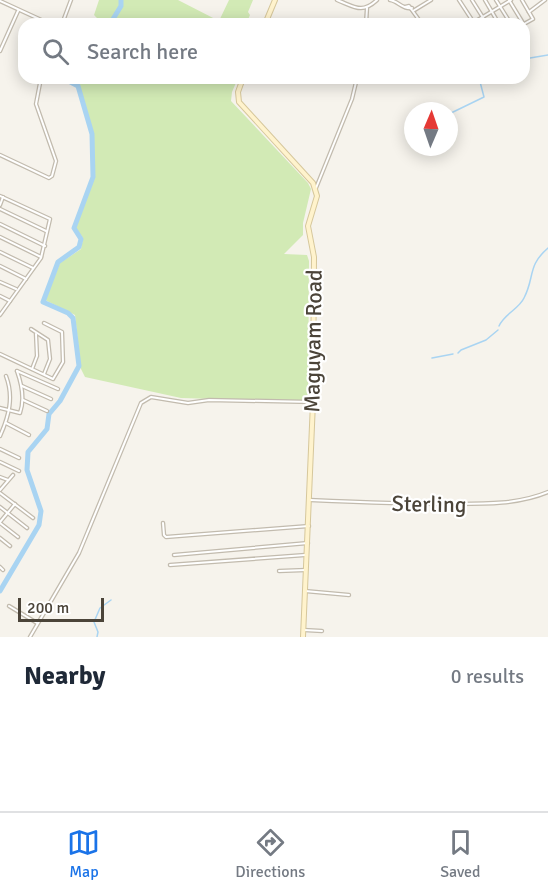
<!DOCTYPE html>
<style>
body{margin:0;font-family:Signika,sans-serif;background:#f2f2f3;color:#1f2937}
.compass{position:absolute;left:404px;top:102px;width:54px;height:54px;border-radius:50%;background:#fff;box-shadow:0 3px 15px #0003;rotate:2deg}
.scale{position:absolute;left:18px;bottom:15px;width:86px;box-sizing:border-box;padding-left:6px;border:3px solid #4b4439;border-top:0;font-size:16px;line-height:21px;white-space:nowrap;color:#4b4439;-webkit-text-stroke:4px #fff;paint-order:stroke}
.list{margin:0;padding:0;list-style:none}
h2{display:flex;justify-content:space-between;align-items:center;height:78px;margin:0;padding:0 24px;font-size:26px}
h2 small{font-size:20px;font-weight:400;color:#747a83}
.icon{flex:none;width:33px;height:33px;fill:none;stroke:currentColor;stroke-width:2;stroke-linecap:round;stroke-linejoin:round}
.map{position:relative;flex:none;width:548px;height:637px;overflow:hidden}
.search{position:absolute;background:#fff;box-shadow:0 3px 15px #0003;left:18px;right:18px;top:18px;height:66px;display:flex;align-items:center;gap:15px;box-sizing:border-box;padding:0 21px;border-radius:18px;color:#747a83;font-size:22px}
.sheet{height:174px;background:#fff}
nav{display:flex;justify-content:space-around;align-items:center;box-sizing:border-box;height:84px;border-top:2px solid #e0e1e3;background:#fff;font-size:16px;color:#747a83}
nav a{display:grid;justify-items:center;gap:3px}
nav .on{color:#1a73e8}
.map>svg:first-child{display:block}
.green{fill:#d2eab5}
.lines{fill:none;stroke-linecap:round;stroke-linejoin:round}
.stream{stroke:#a9d4f2;stroke-width:1.5}
.river{stroke:#a9d4f2;stroke-width:5}
.minor-casing{stroke:#c2bbae;stroke-width:4.5}
.secondary-casing{stroke:#d6c79b;stroke-width:6}
.minor{stroke:#fff;stroke-width:2}
.secondary{stroke:#fff3cd;stroke-width:4}
.labels{text-anchor:middle;dominant-baseline:central;stroke-width:4.5;stroke-linejoin:round;paint-order:stroke}
.street-label{font-size:22px;fill:#4b4439;stroke:#fff}
</style>
<div class="map">
<svg width="548" height="637" viewBox="0 0 548 637">
<rect width="100%" height="100%" fill="#f6f3ec"/>
<g class="green">
<polygon points="99,0 178,0 219,21 229,0 253,0 248,12 250,15 246,24 103,24 94,15"/>
<polygon points="66,78 238,78 232,92 231,101 308,183 311,189 303,223 303,235 284,254 307,255 309,261 308,402 181,398 85,377 81,369 75,315 45,300 60,263 81,249 83,238 75,227 94,176 93,134 79,85"/>
</g>
<g class="lines">
<g class="stream">
<polyline points="524,59 548,55"/>
<polyline points="449,114 484,97 479,78"/>
<path d="M499,326C504,314 519,309 524,298C535,277 527,266 548,248"/>
<polyline points="458,353 461,350 486,340 498,330"/>
<polyline points="432,358 453,354"/>
<polyline points="97,637 98,632 94,622 100,608 111,600"/>
</g>
<g class="river">
<polyline points="110,24 121,6 121,0"/>
<polyline points="0,591 39,525 41,511 27,470 28,452 47,429 49,414 60,401 79,366 73,318 68,313 43,302 58,262 79,247 81,239 74,228 93,177 92,134 78,86 63,78"/>
</g>
<g class="minor-casing">
<g id="minor">
<path d="M337,0C355,7 362,14 377,0"/>
<path d="M390,0C398,1 403,10 412,8"/>
<polyline points="459,0 474,23"/>
<polyline points="472,0 487,24"/>
<polyline points="485,0 499,24"/>
<polyline points="496,0 511,24"/>
<polyline points="509,0 523,23"/>
<polyline points="522,0 533,19 524,24"/>
<polyline points="0,1 50,24"/>
<polyline points="405,7 409,6 422,24"/>
<polyline points="413,11 431,0"/>
<polyline points="529,12 545,0"/>
<polyline points="62,24 71,0"/>
<polyline points="366,24 367,8"/>
<polyline points="471,24 511,0"/>
<polyline points="0,51 18,11"/>
<polyline points="423,78 423,81 428,78"/>
<polyline points="0,155 49,178 52,176 56,161 36,104 41,78"/>
<polyline points="316,188 352,99 357,78"/>
<polyline points="0,196 50,219 41,258 0,315"/>
<polyline points="0,205 3,197"/>
<polyline points="0,209 46,231"/>
<polyline points="0,224 45,246"/>
<polyline points="0,237 41,257"/>
<polyline points="0,252 33,268"/>
<polyline points="0,266 26,279"/>
<polyline points="0,282 16,289"/>
<polyline points="0,296 10,301"/>
<polyline points="31,329 48,340 50,359 44,374"/>
<polyline points="0,354 53,379 63,362 62,332 44,323"/>
<polyline points="32,369 37,356 36,334"/>
<polyline points="17,371 58,389"/>
<polyline points="22,386 51,399"/>
<polyline points="23,400 47,411"/>
<path d="M0,408L20,413C25,399 22,385 17,371"/>
<polyline points="6,423 29,435"/>
<path d="M0,436C9,416 14,397 6,376"/>
<polyline points="0,449 19,458"/>
<polyline points="0,462 19,471"/>
<polyline points="0,477 8,480"/>
<polyline points="0,490 13,475"/>
<polyline points="0,493 33,518"/>
<path d="M310,500C356,502 402,504 448,504C481,504 517,505 548,492"/>
<polyline points="0,507 27,528"/>
<polyline points="0,522 15,504"/>
<polyline points="0,523 18,537"/>
<polyline points="163,523 164,535 166,537 309,526"/>
<polyline points="0,538 10,546"/>
<polyline points="174,555 308,543"/>
<polyline points="170,565 305,555"/>
<polyline points="0,567 3,570"/>
<polyline points="279,571 306,570"/>
<polyline points="305,591 349,595"/>
<polyline points="9,606 37,623"/>
<polyline points="304,630 322,631"/>
<polyline points="30,637 79,553 141,403 151,397 188,403 209,400 313,402"/>
</g>
</g>
<g class="secondary-casing">
<g id="secondary">
<polyline points="265,24 275,0"/>
<polyline points="243,78 238,92 239,102 313,183 317,196 308,226 314,257 313,402 303,637"/>
</g>
</g>
<use href="#minor" class="minor"/>
<use href="#secondary" class="secondary"/>
</g>
<g class="labels">
<g class="street-label">
<text transform="translate(313 341) rotate(-89)">Maguyam Road</text>
<text transform="translate(429 504) rotate(1)">Sterling</text>
</g>
</g>
</svg>
<svg class="compass" viewBox="-18 -18 36 36"><path d="M0-13l5 13h-10z" fill="#e53935"/><path d="M0 13l5-13h-10z" fill="#747a83"/></svg>
<div class="scale">200 m</div>
<div class="search"><svg class="icon" aria-label="search" viewBox="0 0 24 24"><circle cx="10" cy="10" r="6"/><path d="M15 15l6 6"/></svg>Search here</div>
</div>
<section class="sheet">
<h2>Nearby<small>0 results</small></h2>
<ul class="list">
</ul>
</section>
<nav>
<a class="on"><svg class="icon" aria-label="map" viewBox="0 0 24 24"><path d="M3 6l6-2 6 2 6-2v14l-6 2-6-2-6 2zM9 4v14M15 6v14"/></svg>Map</a>
<a><svg class="icon" aria-label="directions" viewBox="0 0 24 24"><path d="M12 3l9 9-9 9-9-9zM9 14v-3h6M13 9l2 2-2 2"/></svg>Directions</a>
<a><svg class="icon" aria-label="saved" viewBox="0 0 24 24"><path d="M7 4h10v16l-5-4-5 4z"/></svg>Saved</a>
</nav>
